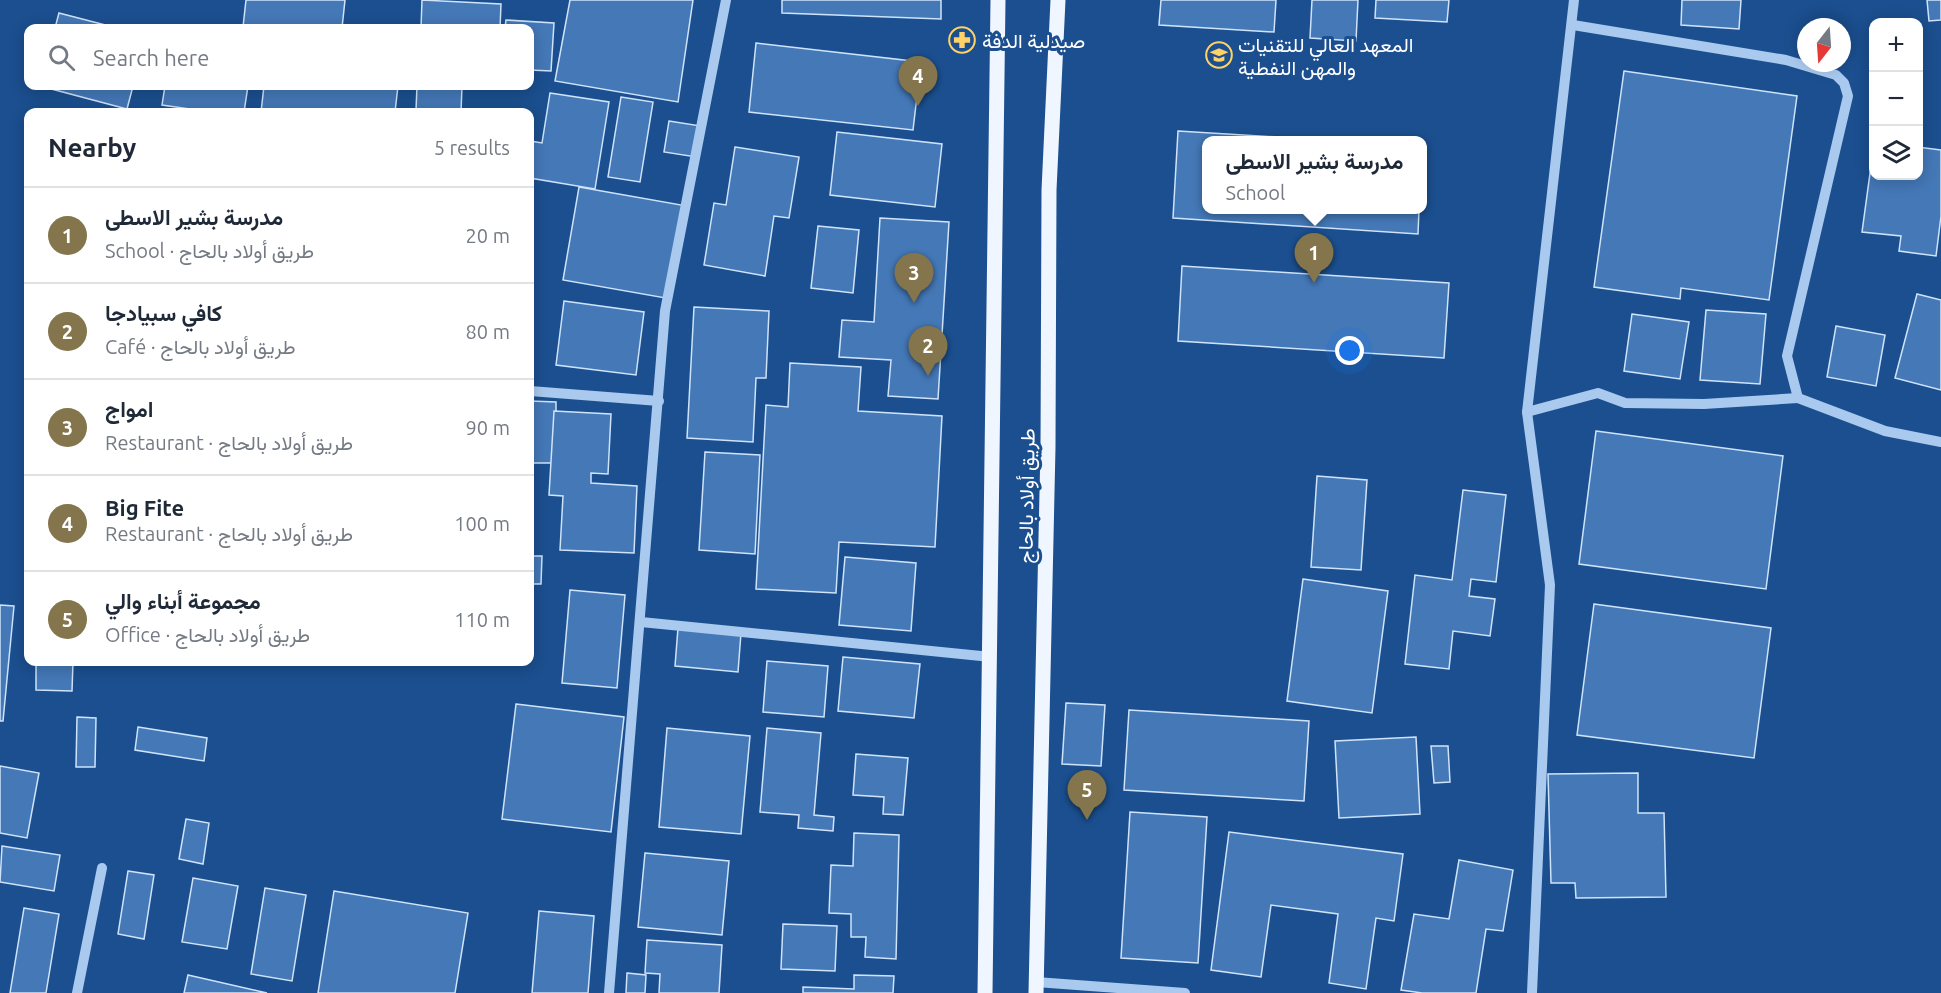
<!DOCTYPE html>
<meta charset="utf-8">
<style>
body{margin:0;font-family:Ubuntu,Vazirmatn,sans-serif;background:#f6f6f7;color:#1f2937}
.controls{position:absolute;right:18px;top:18px;display:grid;overflow:hidden;border-radius:12px;box-shadow:0 3px 15px #0003}
.controls button{width:54px;height:54px;display:grid;place-items:center;padding:0;border:0;border-bottom:2px solid #e0e1e3;background:#fff;color:#1f2937;font:30px sans-serif}
.compass{position:absolute;left:1797px;top:18px;width:54px;height:54px;border-radius:50%;background:#fff;box-shadow:0 3px 15px #0003;rotate:197deg}
.you{position:absolute;left:1350px;top:351px;width:21px;height:21px;margin:-15px;border:4px solid #fff;border-radius:50%;background:#1a73e8;box-shadow:0 0 0 9px #1a73e833}
.badge{display:grid;place-items:center;width:39px;height:39px;border-radius:50%;background:#84754c;color:#fff;font-size:20px;font-weight:700}
.pin{position:absolute;translate:-50% -50px;filter:drop-shadow(0 2px 3px #0008)}
.pin::after{content:'';position:absolute;top:32px;width:21px;height:18px;background:inherit;clip-path:polygon(0 0,100% 0,50% 100%)}
.popup{position:absolute;left:1202px;top:136px;width:225px;height:78px;box-sizing:border-box;display:grid;place-content:center;border-radius:12px;background:#fff;filter:drop-shadow(0 2px 4px #0005);font-size:20px;white-space:nowrap;color:#747a83}
.popup b{font-size:22px;color:#1f2937}
.popup::after{content:'';position:absolute;left:50%;top:100%;margin-left:-12px;border:12px solid transparent;border-top-color:#fff}
.list{margin:0;padding:0;list-style:none}
h2{display:flex;justify-content:space-between;align-items:center;height:78px;margin:0;padding:0 24px;font-size:26px}
h2 small{font-size:20px;font-weight:400;color:#747a83}
.list li{display:grid;grid-template-columns:39px 1fr auto;gap:18px;align-items:center;box-sizing:border-box;height:96px;padding:0 24px;border-top:2px solid #e0e1e3}
.list b{display:block;font-size:22px;white-space:nowrap}
.list p{margin:0;font-size:20px;white-space:nowrap;color:#747a83}
.list em{font-size:20px;font-style:normal;color:#747a83}
.icon{flex:none;width:33px;height:33px;fill:none;stroke:currentColor;stroke-width:2;stroke-linecap:round;stroke-linejoin:round}
.map{position:relative;flex:none;width:1941px;height:993px;overflow:hidden}
.search{position:absolute;background:#fff;box-shadow:0 3px 15px #0003;left:24px;top:24px;width:510px;height:66px;display:flex;align-items:center;gap:15px;box-sizing:border-box;padding:0 21px;border-radius:12px;color:#747a83;font-size:22px}
.panel{position:absolute;background:#fff;box-shadow:0 3px 15px #0003;left:24px;top:108px;width:510px;height:558px;border-radius:12px}
.map>svg:first-child{display:block}
.building{fill:#4478b7;stroke:#cfe3fa;stroke-width:1.5}
.lines{fill:none;stroke-linecap:round;stroke-linejoin:round}
.minor{stroke:#a9c9ee;stroke-width:10}
.major{stroke:#f0f6ff;stroke-width:15}
.labels{text-anchor:middle;dominant-baseline:central;stroke-width:6;stroke-linejoin:round;paint-order:stroke}
.poi-label{font-size:20px;fill:#fff;stroke:#1b4f8f;text-anchor:start}
.street-label{font-size:20px;fill:#fff;stroke:#1b4f8f}
</style>
<div class="map">
<svg width="1941" height="993" viewBox="0 0 1941 993">
<rect width="100%" height="100%" fill="#1b4f8f"/>
<g class="building">
<polygon points="246,0 345,0 342,28 243,27"/>
<polygon points="422,0 501,4 500,28 421,28"/>
<polygon points="570,0 693,0 678,102 555,81"/>
<polygon points="782,0 941,0 941,19 782,13"/>
<polygon points="1161,0 1276,0 1274,32 1159,25"/>
<polygon points="1312,0 1358,0 1356,41 1310,38"/>
<polygon points="1376,0 1449,0 1447,22 1375,18"/>
<polygon points="1682,0 1741,0 1739,29 1681,25"/>
<polygon points="1927,0 1941,0 1941,20 1929,21"/>
<polygon points="59,13 117,28 55,28"/>
<polygon points="506,20 554,23 551,71 530,70 530,28 505,28"/>
<polygon points="756,43 921,62 913,130 749,112"/>
<polygon points="1624,71 1797,96 1769,300 1681,288 1680,299 1594,287"/>
<polygon points="40,86 133,86 127,109"/>
<polygon points="165,86 248,86 244,112 211,112 162,105"/>
<polygon points="264,86 398,86 395,112 261,112"/>
<polygon points="417,86 462,86 461,112 416,110"/>
<polygon points="550,93 609,102 595,189 530,178 530,141 542,143"/>
<polygon points="621,97 653,102 640,182 608,177"/>
<polygon points="669,121 701,126 696,157 664,152"/>
<polygon points="1178,131 1328,140 1206,140 1206,210 1419,210 1418,234 1173,218"/>
<polygon points="837,132 942,144 935,207 830,195"/>
<polygon points="1874,144 1874,176 1918,176 1918,147 1941,150 1941,216 1936,256 1899,251 1901,236 1862,232"/>
<polygon points="735,147 799,157 789,218 774,216 765,276 704,265 714,203 726,205"/>
<polygon points="579,187 687,206 671,299 563,280"/>
<polygon points="880,218 949,222 938,399 888,396 891,360 839,357 842,320 874,322"/>
<polygon points="818,226 859,230 853,293 811,288"/>
<polygon points="1182,266 1449,283 1444,358 1178,341"/>
<polygon points="1917,294 1941,300 1941,390 1895,378"/>
<polygon points="564,301 644,312 636,375 556,365"/>
<polygon points="694,307 769,311 766,378 756,378 753,442 687,438"/>
<polygon points="1706,310 1766,314 1760,384 1700,380"/>
<polygon points="1632,314 1689,322 1680,379 1624,371"/>
<polygon points="1836,326 1885,335 1876,386 1827,377"/>
<polygon points="790,363 861,367 858,411 942,416 935,547 839,542 836,593 756,589 766,405 788,407"/>
<polygon points="530,401 556,402 556,463 530,463 530,480"/>
<polygon points="554,411 611,414 608,474 591,473 591,483 637,486 634,553 560,550 563,496 549,495"/>
<polygon points="1596,431 1783,456 1766,589 1579,564"/>
<polygon points="705,452 760,455 755,554 699,550"/>
<polygon points="1317,476 1367,480 1361,570 1311,567"/>
<polygon points="1463,490 1506,495 1496,582 1471,579 1469,596 1495,599 1490,636 1453,631 1449,669 1405,664 1415,575 1452,580"/>
<polygon points="530,556 542,556 541,584 530,584"/>
<polygon points="845,557 916,563 911,631 839,625"/>
<polygon points="1303,579 1388,591 1372,713 1287,701"/>
<polygon points="570,590 625,595 617,688 562,683"/>
<polygon points="1594,604 1771,628 1754,758 1577,735"/>
<polygon points="0,605 14,606 3,721 0,721"/>
<polygon points="678,628 741,633 738,672 675,666"/>
<polygon points="843,657 920,664 914,718 838,711"/>
<polygon points="767,661 828,666 824,717 763,712"/>
<polygon points="36,662 73,662 72,691 36,690"/>
<polygon points="1066,703 1105,705 1101,766 1062,764"/>
<polygon points="516,704 624,717 611,832 502,819"/>
<polygon points="1129,710 1309,721 1304,801 1124,790"/>
<polygon points="77,717 96,718 95,767 76,767"/>
<polygon points="138,727 207,738 204,761 135,750"/>
<polygon points="667,728 750,736 741,834 659,827"/>
<polygon points="767,728 821,733 814,815 834,817 833,831 798,828 799,815 760,812"/>
<polygon points="1416,737 1420,814 1339,818 1335,741"/>
<polygon points="1431,746 1448,746 1450,782 1434,783"/>
<polygon points="856,754 908,758 903,815 883,814 884,797 853,795"/>
<polygon points="0,766 39,773 27,838 0,833"/>
<polygon points="1638,773 1638,813 1664,813 1666,897 1576,898 1575,883 1551,883 1548,774"/>
<polygon points="1130,812 1207,817 1198,963 1121,958"/>
<polygon points="186,819 209,823 203,864 179,859"/>
<polygon points="1229,832 1403,854 1394,921 1376,918 1366,989 1329,983 1338,914 1271,905 1261,977 1211,970"/>
<polygon points="854,833 899,835 896,959 865,957 866,937 851,937 851,914 829,913 831,865 853,866"/>
<polygon points="2,846 60,855 54,891 0,882"/>
<polygon points="645,853 729,861 722,935 638,927"/>
<polygon points="1459,860 1513,870 1503,931 1486,929 1476,993 1422,993 1401,990 1414,914 1449,919"/>
<polygon points="128,871 154,875 144,939 118,934"/>
<polygon points="193,878 238,886 227,949 182,942"/>
<polygon points="265,888 306,895 292,981 251,974"/>
<polygon points="334,891 468,913 455,993 318,993"/>
<polygon points="24,908 59,914 46,993 10,993"/>
<polygon points="539,911 594,916 588,993 532,993"/>
<polygon points="783,924 837,926 835,971 781,969"/>
<polygon points="647,940 722,945 719,993 659,993 660,974 645,973"/>
<polygon points="627,973 646,975 645,993 626,993"/>
<polygon points="188,975 267,993 184,993"/>
<polygon points="854,975 894,976 893,993 803,993 803,987 854,989"/>
</g>
<g class="lines">
<g class="minor">
<polyline points="1573,25 1786,60 1836,75 1844,83 1848,96 1787,356 1798,398 1885,431 1941,442"/>
<polyline points="530,391 659,401"/>
<polyline points="1527,412 1598,393 1625,403 1704,404 1798,398"/>
<polyline points="641,622 991,657"/>
<polyline points="1036,982 1185,993"/>
<polyline points="77,993 102,868"/>
<polyline points="609,993 665,311 726,0"/>
<polyline points="1532,993 1550,585 1527,412 1574,0"/>
</g>
<g class="major">
<polyline points="985,993 998,0"/>
<polyline points="1036,993 1048,447 1049,190 1058,0"/>
</g>
</g>
<defs>
<g id="pharmacy-ring" transform="scale(1.35)"><circle r="9.5" fill="#1b4f8f" stroke="#ffd166" stroke-width="1.5"/><path d="M-2-6h4v4h4v4h-4v4h-4v-4h-4v-4h4Z" fill="#ffd166"/></g>
<g id="university-ring" transform="scale(1.35)"><circle r="9.5" fill="#1b4f8f" stroke="#ffd166" stroke-width="1.5"/><path d="M0-5L7-2L0 1L-7-2ZM-4 1L0 2.5L4 1V4Q0 6-4 4Z" fill="#ffd166"/></g>
</defs>
<g fill-rule="evenodd">
<use href="#pharmacy-ring" x="962" y="40"/>
<use href="#university-ring" x="1219" y="55"/>
</g>
<g class="labels">
<g class="poi-label">
<text x="982" y="40">صيدلية الدفة</text>
<text x="1238" y="44">المعهد العالي للتقنيات<tspan x="1238" dy="23">والمهن النفطية</tspan></text>
</g>
<g class="street-label">
<text transform="translate(1026 496) rotate(-89)">طريق أولاد بالحاج</text>
</g>
</g>
</svg>
<div class="controls">
<button>+</button>
<button>−</button>
<button><svg class="icon" aria-label="layers" viewBox="0 0 24 24"><path d="M12 4l9 5-9 5-9-5zM3 14l9 5 9-5"/></svg></button>
</div>
<svg class="compass" viewBox="-18 -18 36 36"><path d="M0-13l5 13h-10z" fill="#e53935"/><path d="M0 13l5-13h-10z" fill="#747a83"/></svg>
<div class="you"></div>
<div class="pin badge" style="left:1314px;top:283px">1</div>
<div class="popup"><b>مدرسة بشير الاسطى</b>School</div>
<div class="pin badge" style="left:928px;top:376px">2</div>
<div class="pin badge" style="left:914px;top:303px">3</div>
<div class="pin badge" style="left:918px;top:106px">4</div>
<div class="pin badge" style="left:1087px;top:820px">5</div>
<div class="search"><svg class="icon" aria-label="search" viewBox="0 0 24 24"><circle cx="10" cy="10" r="6"/><path d="M15 15l6 6"/></svg>Search here</div>
<section class="panel">
<h2>Nearby<small>5 results</small></h2>
<ul class="list">
<li><span class="badge">1</span><div><b>مدرسة بشير الاسطى</b><p>School · طريق أولاد بالحاج</p></div><em>20 m</em></li>
<li><span class="badge">2</span><div><b>كافي سبيادجا</b><p>Café · طريق أولاد بالحاج</p></div><em>80 m</em></li>
<li><span class="badge">3</span><div><b>امواج</b><p>Restaurant · طريق أولاد بالحاج</p></div><em>90 m</em></li>
<li><span class="badge">4</span><div><b>Big Fite</b><p>Restaurant · طريق أولاد بالحاج</p></div><em>100 m</em></li>
<li><span class="badge">5</span><div><b>مجموعة أبناء والي</b><p>Office · طريق أولاد بالحاج</p></div><em>110 m</em></li>
</ul>
</section>
</div>
